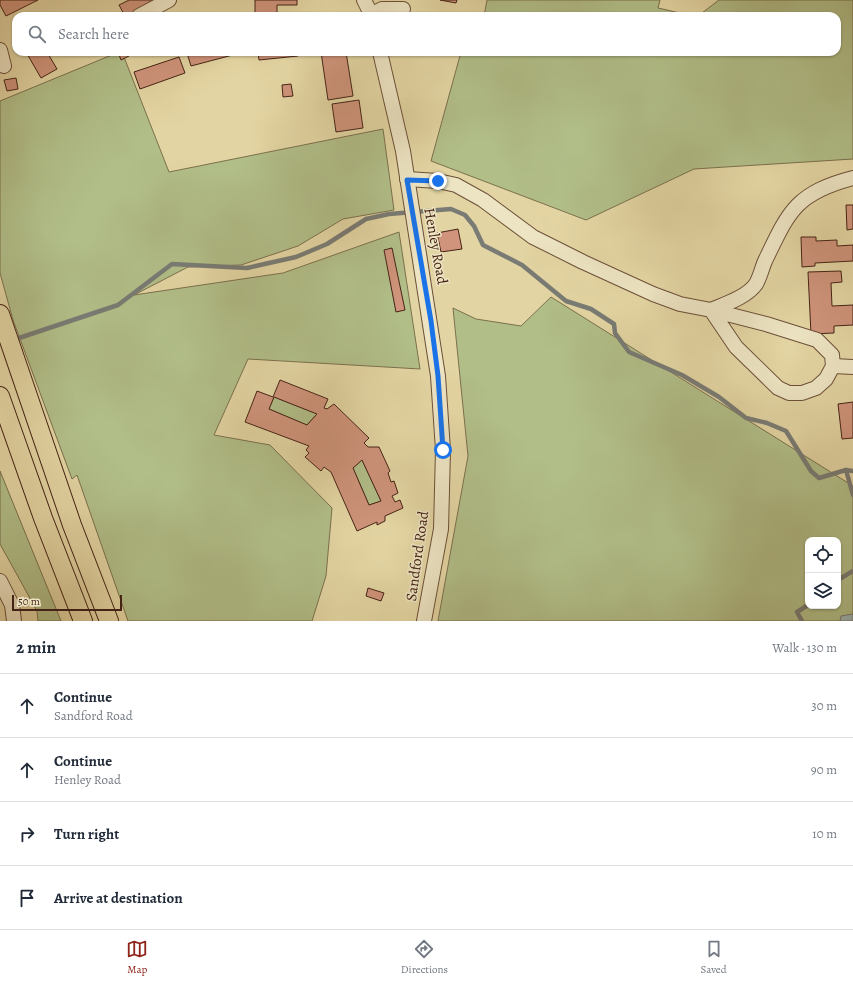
<!DOCTYPE html>
<meta charset="utf-8">
<style>
body{margin:0;font-family:Alegreya,serif;background:#f6f6f7;color:#1f2937}
.controls{position:absolute;right:12px;bottom:12px;display:grid;overflow:hidden;border-radius:8px;box-shadow:0 1px 3px #0004}
.controls button{width:36px;height:36px;display:grid;place-items:center;padding:0;border:0;border-bottom:1px solid #e0e1e3;background:#fff;color:#1f2937;font:20px sans-serif}
.scale{position:absolute;left:12px;bottom:10px;width:110px;box-sizing:border-box;padding-left:4px;border:2px solid #452315;border-top:0;font-size:11px;line-height:14px;white-space:nowrap;color:#452315;-webkit-text-stroke:3px #ede4c3;paint-order:stroke}
.stop{position:absolute;width:12px;height:12px;margin:-9px;border:3px solid #1a73e8;border-radius:50%;background:#fff}
.stop.end{background:#1a73e8;border-color:#fff;box-shadow:0 1px 4px #0008}
.list{margin:0;padding:0;list-style:none}
h2{display:flex;justify-content:space-between;align-items:center;height:52px;margin:0;padding:0 16px;font-size:17px}
h2 small{font-size:13px;font-weight:400;color:#747a83}
.list li{display:grid;grid-template-columns:26px 1fr auto;gap:12px;align-items:center;box-sizing:border-box;height:64px;padding:0 16px;border-top:1px solid #e0e1e3}
.list b{display:block;font-size:15px;white-space:nowrap}
.list p{margin:0;font-size:13px;white-space:nowrap;color:#747a83}
.list em{font-size:13px;font-style:normal;color:#747a83}
.icon{flex:none;width:22px;height:22px;fill:none;stroke:currentColor;stroke-width:2;stroke-linecap:round;stroke-linejoin:round}
.map{position:relative;flex:none;width:853px;height:621px;overflow:hidden}
.search{position:absolute;background:#fff;box-shadow:0 1px 3px #0004;left:12px;right:12px;top:12px;height:44px;display:flex;align-items:center;gap:10px;box-sizing:border-box;padding:0 14px;border-radius:12px;color:#747a83;font-size:15px}
.sheet{height:308px;background:#fff}
nav{display:flex;justify-content:space-around;align-items:center;box-sizing:border-box;height:56px;border-top:1px solid #e0e1e3;background:#fff;font-size:11px;color:#747a83}
nav a{display:grid;justify-items:center;gap:2px}
nav .on{color:#8f2418}
.map>svg:first-child{display:block}
.green{fill:#b1be88;stroke:#7b704e;fill-rule:evenodd}
.water{fill:#9bb5b3;stroke:#797b74}
.lines{fill:none;stroke-linecap:round;stroke-linejoin:round}
.stream{stroke:#797b74;stroke-width:4.5}
.building{fill:#cf947b;stroke:#452315;fill-rule:evenodd}
.minor-casing{stroke:#6c5038;stroke-width:16}
.major-casing{stroke:#452315;stroke-width:20}
.minor{stroke:#ede4c3;stroke-width:14}
.major{stroke:#e3d5a3;stroke-width:18}
.route{stroke:#1a73e8;stroke-width:5}
.labels{text-anchor:middle;dominant-baseline:central;stroke-width:3;stroke-linejoin:round;paint-order:stroke}
.street-label{font-size:15px;fill:#452315;stroke:#ede4c3}
</style>
<div class="map">
<svg width="853" height="621" viewBox="0 0 853 621">
<rect width="100%" height="100%" fill="#e3d5a3"/>
<filter id="stains"><feTurbulence type="fractalNoise" baseFrequency=".005" numOctaves="4"/><feColorMatrix values="0 0 0 0 .2 0 0 0 0 .09 0 0 0 0 .02 0 0 0 .5 -.17"/></filter>
<radialGradient id="worn" r=".72"><stop offset=".6" stop-color="#630" stop-opacity="0"/><stop offset="1" stop-color="#630" stop-opacity=".3"/></radialGradient>
<g class="green">
<polygon points="487,0 660,0 658,8 693,16 484,16"/>
<polygon points="719,0 853,0 853,159 694,169 586,220 431,161 461,52 837,52 837,16 698,16"/>
<polygon points="119,52 122,52 169,172 383,129 394,210 343,219 298,246 241,265 188,267 134,295 283,273 399,232 420,369 248,359 214,435 270,445 332,508 326,576 312,621 128,621 77,475 72,479 13,320 0,273 0,101"/>
<path d="M551,297L853,486V621H438L468,456L453,308L476,319L521,326ZM808,540H838V606H808Z"/>
<polygon points="274,397 317,414 307,425 269,409"/>
<polygon points="362,460 381,501 369,505 353,468"/>
<polygon points="0,471 61,621 38,621 37,611 0,544"/>
</g>
<polygon class="water" points="853,614 853,621 840,621 841,616"/>
<g class="lines">
<g class="stream">
<polyline points="13,340 118,305 172,264 247,268 296,257 327,244 366,219 389,214 451,209 465,215 474,226 483,245 522,265 566,301 591,309 614,324 615,333 629,352 682,375 719,397 746,418 767,423 786,431 811,471 819,478 846,470 853,495"/>
<polyline points="846,470 853,471"/>
<polyline points="838,580 853,571"/>
<polyline points="802,621 797,612 808,605"/>
</g>
</g>
<g class="building">
<polygon points="0,0 38,0 6,16 0,5"/>
<polygon points="129,0 160,0 129,16 125,16 119,5"/>
<polygon points="255,0 297,0 297,5 277,5 277,16 255,16"/>
<polygon points="440,0 457,0 456,3"/>
<polygon points="26,52 47,52 57,69 41,78"/>
<polygon points="118,52 128,52 129,56 121,60"/>
<polygon points="189,52 244,52 191,66 187,53"/>
<polygon points="258,52 298,52 298,56 259,60"/>
<polygon points="321,52 346,52 353,96 328,100"/>
<polygon points="179,57 185,73 140,89 134,72"/>
<polygon points="16,78 18,89 7,91 4,80"/>
<polygon points="291,84 293,96 283,97 282,85"/>
<polygon points="359,100 363,128 336,132 332,104"/>
<polygon points="846,205 853,205 853,229 847,230"/>
<polygon points="458,229 462,249 441,252 437,233"/>
<polygon points="801,237 816,237 816,241 837,240 837,246 853,245 853,261 815,263 815,266 802,267"/>
<polygon points="392,248 405,310 396,312 384,250"/>
<polygon points="841,271 842,282 831,283 832,306 853,305 853,325 834,326 834,333 811,334 808,272"/>
<path d="M280,380L328,399L324,408L327,409L334,404L369,438L364,443L368,447H379L390,471L388,473L391,482L394,481L398,493L392,496L395,502L400,500L403,508L385,516V521L377,525V522L357,531L331,472L324,467L321,471L305,457L309,453L306,450L309,446L245,422L257,391L273,397ZM274,397L317,414L307,425L269,409ZM362,460L381,501L369,505L353,468Z"/>
<polygon points="853,402 853,438 842,439 838,404"/>
<polygon points="368,588 384,593 381,601 366,596"/>
</g>
<g class="lines">
<g class="minor-casing">
<g id="minor">
<polyline points="364,0 372,16"/>
<polyline points="371,15 382,9 403,9"/>
<polyline points="139,16 169,0"/>
<polyline points="0,50 4,66"/>
<polyline points="380,52 403,151 438,376 443,450 441,529 424,621"/>
<polyline points="407,179 438,181 456,185 483,200 533,237 583,262 653,294 680,304 711,310 766,324 817,340 832,355 833,366 826,379 816,388 802,393 789,393 778,388 736,347 711,310"/>
<path d="M711,310C725,304 747,297 756,284C760,277 762,268 765,261C789,211 796,193 853,178"/>
<polyline points="833,366 853,367"/>
<polyline points="0,581 12,605 14,621"/>
</g>
</g>
<g class="major-casing">
<g id="major">
<polyline points="0,314 72,525 109,621"/>
<polyline points="0,396 43,518 83,621"/>
</g>
</g>
<use href="#minor" class="minor"/>
<use href="#major" class="major"/>
</g>
<g class="lines">
<polyline class="route" points="438,181 407,180 431,321 438,376 443,450"/>
</g>
<g class="labels">
<g class="street-label">
<text transform="translate(436 246) rotate(80)">Henley Road</text>
<text transform="translate(417 556) rotate(-82)">Sandford Road</text>
</g>
</g>
<rect width="100%" height="100%" filter="url(#stains)"/>
<rect width="100%" height="100%" fill="url(#worn)"/>
</svg>
<div class="controls">
<button><svg class="icon" aria-label="locate" viewBox="0 0 24 24"><circle cx="12" cy="12" r="6"/><path d="M12 2v4M12 18v4M2 12h4M18 12h4"/></svg></button>
<button><svg class="icon" aria-label="layers" viewBox="0 0 24 24"><path d="M12 4l9 5-9 5-9-5zM3 14l9 5 9-5"/></svg></button>
</div>
<div class="scale">50 m</div>
<div class="stop" style="left:443px;top:450px"></div>
<div class="stop end" style="left:438px;top:181px"></div>
<div class="search"><svg class="icon" aria-label="search" viewBox="0 0 24 24"><circle cx="10" cy="10" r="6"/><path d="M15 15l6 6"/></svg>Search here</div>
</div>
<section class="sheet">
<h2>2 min<small>Walk · 130 m</small></h2>
<ul class="list">
<li><svg class="icon" aria-label="ahead" viewBox="0 0 24 24"><path d="M12 20V5M6 11l6-6 6 6"/></svg><div><b>Continue</b><p>Sandford Road</p></div><em>30 m</em></li>
<li><svg class="icon" aria-label="ahead" viewBox="0 0 24 24"><path d="M12 20V5M6 11l6-6 6 6"/></svg><div><b>Continue</b><p>Henley Road</p></div><em>90 m</em></li>
<li><svg class="icon" aria-label="right" viewBox="0 0 24 24"><path d="M7 20v-9h11M14 6l5 5-5 5"/></svg><div><b>Turn right</b></div><em>10 m</em></li>
<li><svg class="icon" aria-label="arrive" viewBox="0 0 24 24"><path d="M6 21V4h12l-3 4 3 4H6"/></svg><div><b>Arrive at destination</b></div></li>
</ul>
</section>
<nav>
<a class="on"><svg class="icon" aria-label="map" viewBox="0 0 24 24"><path d="M3 6l6-2 6 2 6-2v14l-6 2-6-2-6 2zM9 4v14M15 6v14"/></svg>Map</a>
<a><svg class="icon" aria-label="directions" viewBox="0 0 24 24"><path d="M12 3l9 9-9 9-9-9zM9 14v-3h6M13 9l2 2-2 2"/></svg>Directions</a>
<a><svg class="icon" aria-label="saved" viewBox="0 0 24 24"><path d="M7 4h10v16l-5-4-5 4z"/></svg>Saved</a>
</nav>
